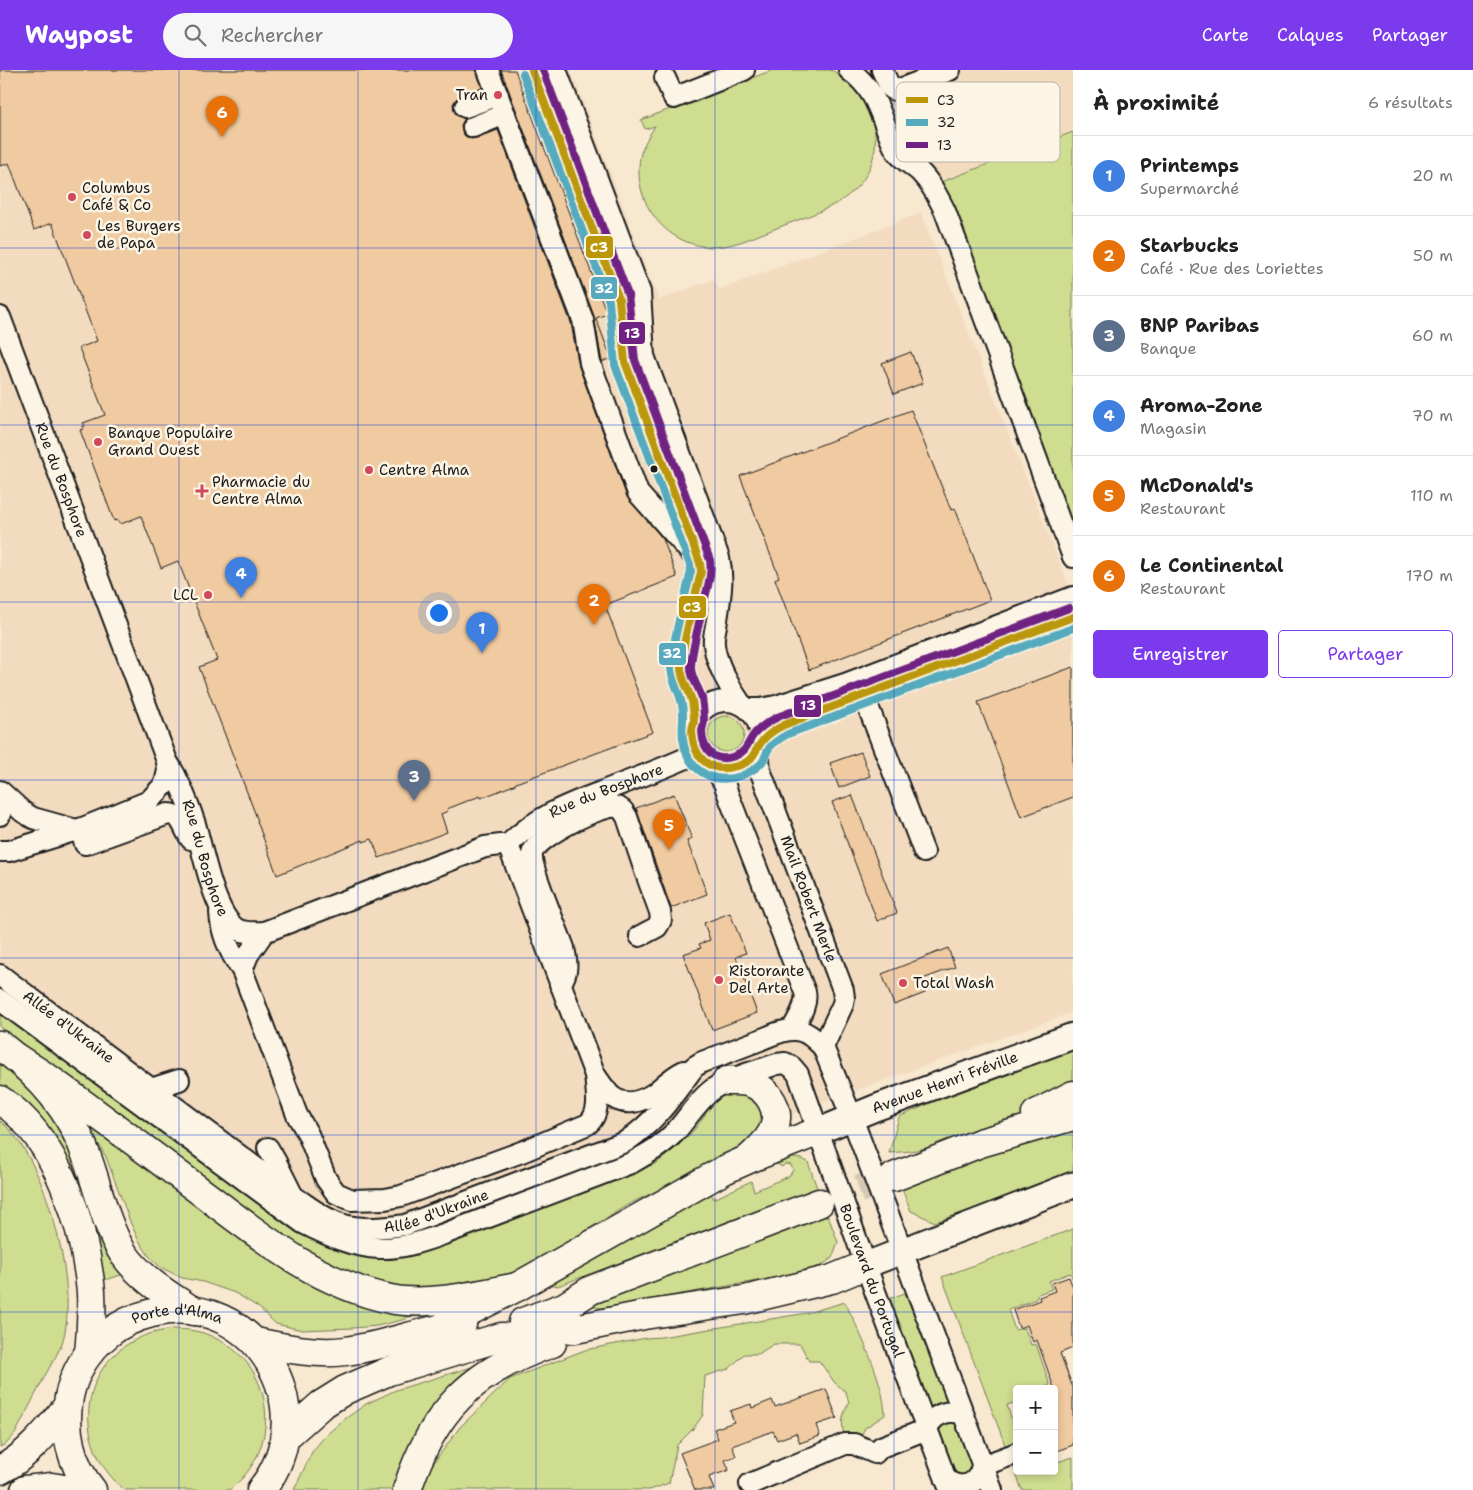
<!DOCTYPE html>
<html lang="fr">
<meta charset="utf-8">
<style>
body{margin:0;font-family:"Shantell Sans",sans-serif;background:#f6f6f6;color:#222}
.controls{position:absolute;right:15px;bottom:15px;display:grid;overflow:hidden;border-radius:5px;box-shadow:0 2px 8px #0003}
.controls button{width:45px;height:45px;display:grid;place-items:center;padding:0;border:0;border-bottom:1px solid #e0e0e0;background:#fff;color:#222;font:25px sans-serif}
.you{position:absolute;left:438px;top:542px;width:18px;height:18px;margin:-12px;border:4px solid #fff;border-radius:50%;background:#1a73e8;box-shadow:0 0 0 8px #1a73e833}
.badge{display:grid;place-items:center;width:32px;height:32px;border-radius:50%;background:#7c3aed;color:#fff;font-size:16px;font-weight:700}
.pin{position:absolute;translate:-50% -41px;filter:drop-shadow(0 1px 2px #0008)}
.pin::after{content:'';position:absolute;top:26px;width:18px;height:15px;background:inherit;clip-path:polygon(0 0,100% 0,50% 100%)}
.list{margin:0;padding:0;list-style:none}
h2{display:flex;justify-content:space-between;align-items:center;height:65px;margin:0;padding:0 20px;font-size:21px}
h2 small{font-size:16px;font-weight:400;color:#767676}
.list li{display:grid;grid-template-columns:32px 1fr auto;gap:15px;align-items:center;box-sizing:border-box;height:80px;padding:0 20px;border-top:1px solid #e0e0e0}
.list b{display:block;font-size:19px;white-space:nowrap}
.list p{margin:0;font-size:16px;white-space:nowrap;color:#767676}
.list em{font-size:16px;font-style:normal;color:#767676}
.actions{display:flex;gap:10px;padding:15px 20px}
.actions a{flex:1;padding:11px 0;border:1px solid #7c3aed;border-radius:5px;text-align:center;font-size:18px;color:#7c3aed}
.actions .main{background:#7c3aed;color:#fff}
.icon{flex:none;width:28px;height:28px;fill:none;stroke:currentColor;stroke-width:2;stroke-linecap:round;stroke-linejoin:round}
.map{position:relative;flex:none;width:1073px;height:1420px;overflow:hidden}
header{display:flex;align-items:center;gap:30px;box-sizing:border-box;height:70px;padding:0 25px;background:#7c3aed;color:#fff}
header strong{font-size:24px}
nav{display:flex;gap:28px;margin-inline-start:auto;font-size:18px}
.search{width:350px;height:45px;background:#f6f6f6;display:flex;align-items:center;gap:12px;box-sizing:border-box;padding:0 18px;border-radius:28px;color:#767676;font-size:19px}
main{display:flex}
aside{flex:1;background:#fff}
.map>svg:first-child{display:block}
.built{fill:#f2dbbf}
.green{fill:#cedd90;stroke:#757c56}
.building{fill:#f0caa0;stroke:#1c1c1c}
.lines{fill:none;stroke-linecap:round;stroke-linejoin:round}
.highway-tunnel{stroke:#d7c9b5;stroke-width:28;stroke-dasharray:28 14;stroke-linecap:butt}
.minor-casing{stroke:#1c1c1c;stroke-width:24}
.major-casing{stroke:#1c1c1c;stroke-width:29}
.highway-casing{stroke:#1c1c1c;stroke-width:31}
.minor{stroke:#fcf5e5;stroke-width:20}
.major{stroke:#fcf5e5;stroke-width:25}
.highway{stroke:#fcf5e5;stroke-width:28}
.bus-1-casing{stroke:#fcf5e5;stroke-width:11}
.bus-2-casing{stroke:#fcf5e5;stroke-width:11}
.bus-3-casing{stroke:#fcf5e5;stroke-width:11}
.bus-1{stroke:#bb9708;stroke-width:8}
.bus-2{stroke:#57aabd;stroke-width:8}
.bus-3{stroke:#6f2282;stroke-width:8}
.grid{fill:none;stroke:#1d4ed8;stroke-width:1;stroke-opacity:0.55}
.poi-dot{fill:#d1495b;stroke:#fcf5e5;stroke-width:2}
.bus-dot{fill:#1c1c1c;stroke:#fcf5e5;stroke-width:2}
.labels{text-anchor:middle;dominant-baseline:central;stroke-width:5;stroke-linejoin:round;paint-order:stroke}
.poi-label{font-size:15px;fill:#1c1c1c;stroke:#fcf5e5;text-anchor:start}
.street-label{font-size:15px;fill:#1c1c1c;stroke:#fcf5e5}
.key{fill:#fcf5e5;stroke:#b9b4a9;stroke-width:1}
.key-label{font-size:14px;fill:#1c1c1c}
.line-badge{stroke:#fcf5e5;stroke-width:2}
.badge-label{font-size:14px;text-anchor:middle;font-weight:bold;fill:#fff}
</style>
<header>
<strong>Waypost</strong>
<div class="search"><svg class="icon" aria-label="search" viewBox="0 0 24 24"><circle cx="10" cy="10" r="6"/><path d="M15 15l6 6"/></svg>Rechercher</div>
<nav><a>Carte</a><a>Calques</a><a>Partager</a></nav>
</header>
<main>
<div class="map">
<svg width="1073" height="1420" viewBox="0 0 1073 1420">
<rect width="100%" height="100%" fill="#f8e8d0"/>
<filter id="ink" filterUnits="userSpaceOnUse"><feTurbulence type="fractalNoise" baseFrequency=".02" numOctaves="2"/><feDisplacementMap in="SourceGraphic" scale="10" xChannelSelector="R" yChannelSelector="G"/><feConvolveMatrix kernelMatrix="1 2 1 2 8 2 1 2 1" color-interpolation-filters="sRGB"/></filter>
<g filter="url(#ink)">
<g class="built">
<polygon points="0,0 571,0 659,230 714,209 719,220 921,143 1073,526 1073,942 657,1093 421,1182 398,1187 377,1186 0,941"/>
<polygon points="868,0 1073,0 1073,62 941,112 933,100 895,71"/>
</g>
<g class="green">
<path d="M773,0C787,0 801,0 815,0C820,0 826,0 830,0C848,5 865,26 871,43C875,57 877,70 874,84C864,132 817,142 777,158C757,165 735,177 712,177C664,176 630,129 641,83C644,73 650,64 655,56L645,59L641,50Z"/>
<polygon points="1073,62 1073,459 1070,459 941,112"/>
<circle cx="726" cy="664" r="18"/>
<polygon points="0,941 377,1186 399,1187 421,1182 657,1093 678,1076 694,1060 714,1032 720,1026 727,1023 746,1024 754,1030 762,1040 764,1052 754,1069 682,1109 629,1134 508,1209 407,1222 334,1204 75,1017 0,957"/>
<polygon points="1073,978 1073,1019 1044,1036 965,1071 911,1081 889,1083 899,1047 937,1030"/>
<polygon points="0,991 22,1009 69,1066 124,1198 121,1205 109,1209 102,1210 0,1021"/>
<polygon points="84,1048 409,1243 409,1246 406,1249 377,1256 353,1258 302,1260 276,1254 258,1237 235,1223 203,1212 182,1208 160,1197 149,1186 138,1169 131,1154 106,1087"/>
<path d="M0,1051C45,1084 81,1220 62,1273C59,1282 53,1291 48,1300C37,1321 26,1343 15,1364L6,1374L0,1377Z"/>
<polygon points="1073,1056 1073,1106 935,1152 911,1141 901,1117 1061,1059"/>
<polygon points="793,1088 802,1089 808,1092 817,1118 558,1216 554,1215 553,1212 710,1121 714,1129 751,1111 754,1121 789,1106 793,1100 791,1095 785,1094 782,1097 777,1094 780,1090"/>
<polygon points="825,1145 828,1146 838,1172 832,1188 821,1196 785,1206 601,1238 595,1237 594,1234"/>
<polygon points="1073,1159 1073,1209 1070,1203 1049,1211 1052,1219 1038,1224 1036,1229 1008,1240 1015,1260 1025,1258 1031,1275 1036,1274 1050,1315 1042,1319 1017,1319 1017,1332 1007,1335 1014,1357 1017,1357 1017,1401 1054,1401 1054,1393 1073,1387 1073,1420 1022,1420 942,1207"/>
<polygon points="905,1223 951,1331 926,1346 888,1229"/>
<path d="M845,1232C860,1263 884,1311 885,1345L865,1358L860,1368L844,1365C841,1352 842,1345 849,1333L846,1322L835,1313L819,1291H809L800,1274H774L758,1284H744L729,1299L705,1306L703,1345L693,1359L677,1375L669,1413L650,1420H420L422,1409L460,1357L510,1309L585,1280L646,1268L661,1267L807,1243Z"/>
<path d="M172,1259C188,1259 203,1261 217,1269C277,1298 282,1381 229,1420H125C73,1379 76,1297 139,1268C149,1263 161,1261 172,1259Z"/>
<polygon points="485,1293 399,1420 294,1420 312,1382 325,1366 342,1351 366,1334 396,1320"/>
<polygon points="953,1350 960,1354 970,1377 974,1403 955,1409 935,1360 938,1354"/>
</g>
<g class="building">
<polygon points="0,0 476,0 482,18 461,26 456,29 453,34 454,41 458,46 465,49 461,55 462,61 465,66 471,69 477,68 498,60 571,253 579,297 627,427 663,469 677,507 605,535 653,662 516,713 516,714 494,723 481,728 480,726 447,739 448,741 441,744 447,762 379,788 372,769 363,772 363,770 277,805 257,751 258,751 199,597 217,590 178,491 161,498 141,446 121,454 120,452 118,452 117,450 114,451 80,360 83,359 82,357 85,356 83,353 105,345 79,278 97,271 52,153 34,160 9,93 0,96"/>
<polygon points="501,0 515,0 607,244 596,248 611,288 602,292 594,246"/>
<polygon points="911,282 923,313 894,324 882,293"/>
<polygon points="911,340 951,440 955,438 990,530 809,600 775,509 779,507 740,406"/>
<polygon points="1073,597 1073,727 1021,747 978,632"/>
<polygon points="861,682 870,706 839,718 830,693"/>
<polygon points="674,724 692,769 687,771 707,824 671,838 636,738"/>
<polygon points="852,725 897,843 877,851 832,732"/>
<polygon points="730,843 746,883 736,887 757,943 712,960 683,884 701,878 699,874 710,870 704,853"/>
<polygon points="948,878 955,897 920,910 925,923 894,935 882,904"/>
<polygon points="1069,1207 1073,1217 1073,1278 1060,1283 1073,1318 1073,1375 1054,1382 1054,1318 1037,1270 1033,1272 1027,1255 1019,1258 1013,1240 1040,1230 1039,1227 1055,1221 1052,1213"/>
<polygon points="826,1319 837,1348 816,1355 820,1366 800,1373 796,1363 777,1370 773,1361 732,1376 736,1386 725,1390 729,1400 709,1407 714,1420 695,1420 680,1383 718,1369 714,1359 734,1352 730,1341 751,1334 752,1338 772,1330 775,1337"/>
</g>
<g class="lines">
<polyline class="highway-tunnel" points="819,1133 894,1107"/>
<g class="minor-casing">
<g id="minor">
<polyline points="488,0 583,250 590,293 638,423 692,484"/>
<polyline points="532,0 619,229 625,292 700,493 701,502 685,572 681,597 682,606 692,631 694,651"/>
<path d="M556,0L640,222L644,286L719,488C724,509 720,529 717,550C716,558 713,566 714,574C715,592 731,620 741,634"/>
<path d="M849,0C871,16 877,33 886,57C889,65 892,74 897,82C903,90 912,95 920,102C931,113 938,127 945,141L1073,487"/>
<polyline points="882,0 890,17 894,20 900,19 950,0"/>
<polyline points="665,8 674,28 744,0"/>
<polyline points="465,37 498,25"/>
<polyline points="473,57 505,44"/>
<path id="s1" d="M0,247L167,691C179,710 188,732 195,754C203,781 213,839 234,857C242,864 255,862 264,862L485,777L501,775H508C534,748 566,735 601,722C633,709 666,698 697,683"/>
<polyline points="859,613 924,782"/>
<circle cx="726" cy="665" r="34"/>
<polyline points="749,639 760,639 776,636 845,614 1073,527"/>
<polyline points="761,672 772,661 784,655 1073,547"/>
<path id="s2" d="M758,679L760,700L843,920L844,928L843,934L823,977"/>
<path d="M715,698L724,713L729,727L805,922C808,935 798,948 792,960"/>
<polyline points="0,721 23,742 33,748 76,760"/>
<polyline points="0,725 0,745"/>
<path d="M80,759L85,774L168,744C182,744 183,758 191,769"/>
<polyline points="0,781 9,781 80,759 149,731 165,714 168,700 167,691"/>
<path d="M220,842C221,863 230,883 242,900L297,1045L308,1064L326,1109L336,1123L352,1130L385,1129L401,1126L524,1081L588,1054C602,1042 596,1021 595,1005L508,775"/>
<polyline points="242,900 248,885 264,862"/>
<path id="s3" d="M0,905L293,1126C304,1133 316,1143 329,1149C352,1162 380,1158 405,1155L625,1072C656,1051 672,1027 694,997L702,992C722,985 741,977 760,970C770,966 783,959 794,960C806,960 815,969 823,977L852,1048L992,1420"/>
<path d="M560,914C569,902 567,892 564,878C558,861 530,797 532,784C534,768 602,734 616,737C622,738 624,742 627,747L645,801L660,842L661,850L657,857L640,866"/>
<path id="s4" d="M0,930L303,1153C327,1165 352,1177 380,1178C401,1179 424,1171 444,1164L631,1093C647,1084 662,1076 675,1062C688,1048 699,1028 716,1017C734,1006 757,1001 777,994L785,993L792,997L798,1004L876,1224L950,1420"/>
<path d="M595,1005C599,1011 604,1018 609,1024C623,1038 642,1032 656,1022C665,1014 673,1006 684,1001"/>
<polyline points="151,1019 179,1010"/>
<polyline points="268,1078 276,1092 292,1124"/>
<path d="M927,1359C933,1344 948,1339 963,1344"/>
<path d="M946,1410C963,1420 977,1416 982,1396L1017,1383"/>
<polyline points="750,1414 845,1374 854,1374 875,1383 881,1377 927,1359"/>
</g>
</g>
<g class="major-casing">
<g id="major">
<path id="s5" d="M819,1061L875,1038L1073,966"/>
<polyline points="866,1195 1073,1115"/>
</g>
</g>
<g class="highway-casing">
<g id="highway">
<path d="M0,975C42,1008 71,1039 88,1090C99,1121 106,1156 123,1183C141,1209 167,1224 193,1241"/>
<path d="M15,987L49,1009C97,1044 145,1079 192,1115C253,1160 313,1213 390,1229C428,1237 479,1224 517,1217"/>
<path d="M727,1011C735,1011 743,1010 751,1013C769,1020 781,1040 774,1058C770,1070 760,1078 752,1086"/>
<path d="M0,1030C57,1066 85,1158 91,1222C92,1242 91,1263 89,1283"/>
<polyline points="1036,1044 1073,1025"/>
<polyline points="894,1107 980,1073 1073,1046"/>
<polyline points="523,1252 564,1237 591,1220 819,1133"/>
<polyline points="443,1257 462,1245 517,1217 724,1100 751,1088 819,1061"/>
<path d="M255,1272C285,1278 315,1285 346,1281C386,1276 423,1260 462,1255"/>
<polyline points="285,1367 321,1335 345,1320 389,1301 501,1267 520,1268 557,1258 575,1259 644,1245 744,1230 832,1209 866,1195"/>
<path d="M0,1400C28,1386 48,1360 67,1337"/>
<polyline points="25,1420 52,1417 70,1420"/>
<path id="s6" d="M92,1420C71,1395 63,1360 69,1327C74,1302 88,1280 108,1264C121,1253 136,1247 152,1243C254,1218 326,1339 261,1420"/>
<path d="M407,1420C433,1339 473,1301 552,1273"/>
</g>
</g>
<use href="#minor" class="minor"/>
<use href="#major" class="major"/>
<use href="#highway" class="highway"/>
<g class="bus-1-casing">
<path id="bus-1" d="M532,0L619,229L625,292L700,493L701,502C694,533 684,564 681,595C680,608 689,619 692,631C693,637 694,644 694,650C694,654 692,657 692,661C693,688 710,704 737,696C755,691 753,682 763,670C769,663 776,659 784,655L1073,547"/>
</g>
<g class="bus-2-casing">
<path id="bus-2" d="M523,4L609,231L615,295L690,495L691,501C684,532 674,563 671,595C670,610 680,621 682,635C685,647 681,657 683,669C687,700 711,715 741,706C748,703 758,698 763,691C765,687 767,681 770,677C775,671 781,668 788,664L1073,558"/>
</g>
<g class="bus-3-casing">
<path id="bus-3" d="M543,0L628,225L635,290L710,490C712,504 708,515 705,528C700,550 693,573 691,596C690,607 699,617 702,628C703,635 704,644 704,651C704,655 702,658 702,662C703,682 716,693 735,686C746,682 747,675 752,667C759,657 769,651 780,646L1069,538"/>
</g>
<use href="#bus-1" class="bus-1"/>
<use href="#bus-2" class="bus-2"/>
<use href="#bus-3" class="bus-3"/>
</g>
</g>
<path class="grid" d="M179,0V1420M358,0V1420M536,0V1420M715,0V1420M894,0V1420M0,178H1073M0,355H1073M0,532H1073M0,710H1073M0,888H1073M0,1065H1073M0,1242H1073"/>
<g class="poi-dot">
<circle cx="498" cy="25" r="5"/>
<circle cx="72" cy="127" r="5"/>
<circle cx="87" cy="165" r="5"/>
<circle cx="98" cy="372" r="5"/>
<circle cx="369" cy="400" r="5"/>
<path d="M199.5 413.5h5v5h5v5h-5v5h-5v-5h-5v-5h5z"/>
<circle cx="208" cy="525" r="5"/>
<circle cx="719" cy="910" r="5"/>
<circle cx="903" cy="913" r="5"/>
</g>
<circle class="bus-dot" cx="654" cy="399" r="4.5"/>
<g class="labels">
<g class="poi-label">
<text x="488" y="25" text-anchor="end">Tran</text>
<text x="82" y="118">Columbus<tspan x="82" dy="17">Café &amp; Co</tspan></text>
<text x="97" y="156">Les Burgers<tspan x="97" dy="17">de Papa</tspan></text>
<text x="108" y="363">Banque Populaire<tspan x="108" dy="17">Grand Ouest</tspan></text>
<text x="379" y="400">Centre Alma</text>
<text x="212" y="412">Pharmacie du<tspan x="212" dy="17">Centre Alma</tspan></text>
<text x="198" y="525" text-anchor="end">LCL</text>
<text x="729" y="901">Ristorante<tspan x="729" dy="17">Del Arte</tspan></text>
<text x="913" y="913">Total Wash</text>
</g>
<g class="street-label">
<text stroke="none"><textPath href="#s1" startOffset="174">Rue du Bosphore</textPath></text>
<text stroke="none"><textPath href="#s1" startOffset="1059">Rue du Bosphore</textPath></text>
<text stroke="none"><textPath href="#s1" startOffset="579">Rue du Bosphore</textPath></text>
<text stroke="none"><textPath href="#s2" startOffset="159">Mail Robert Merle</textPath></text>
<text stroke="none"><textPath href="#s3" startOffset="86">Allée d'Ukraine</textPath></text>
<text stroke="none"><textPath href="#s5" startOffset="135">Avenue Henri Fréville</textPath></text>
<text stroke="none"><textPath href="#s3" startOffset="521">Allée d'Ukraine</textPath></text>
<text stroke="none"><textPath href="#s4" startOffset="1149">Boulevard du Portugal</textPath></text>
<text stroke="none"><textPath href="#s6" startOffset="249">Porte d'Alma</textPath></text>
</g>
</g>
<rect x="896" y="12" width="164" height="80" rx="8" class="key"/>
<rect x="906" y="27" width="22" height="6" fill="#bb9708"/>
<rect x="906" y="49" width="22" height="7" fill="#57aabd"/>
<rect x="906" y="72" width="22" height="6" fill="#6f2282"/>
<g class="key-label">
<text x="937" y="35">C3</text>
<text x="937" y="57">32</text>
<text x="937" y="80">13</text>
</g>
<g class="line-badge">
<rect x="585" y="165" width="29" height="24" rx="5" fill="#bb9708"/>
<rect x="590" y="206" width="28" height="24" rx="5" fill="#57aabd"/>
<rect x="618" y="251" width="28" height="24" rx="5" fill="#6f2282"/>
<rect x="678" y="525" width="29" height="24" rx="5" fill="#bb9708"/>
<rect x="658" y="572" width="29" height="24" rx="5" fill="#57aabd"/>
<rect x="793" y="624" width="29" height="24" rx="5" fill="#6f2282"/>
</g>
<g class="badge-label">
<text x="599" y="182">C3</text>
<text x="604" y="223">32</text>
<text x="632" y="268">13</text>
<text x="692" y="542">C3</text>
<text x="672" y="588">32</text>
<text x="808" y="640">13</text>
</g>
</svg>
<div class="controls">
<button>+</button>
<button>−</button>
</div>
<div class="you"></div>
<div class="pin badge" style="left:482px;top:583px;background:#3f7fe0">1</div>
<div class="pin badge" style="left:594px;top:555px;background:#e8710a">2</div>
<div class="pin badge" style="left:414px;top:731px;background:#5c6f8a">3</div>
<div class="pin badge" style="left:241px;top:528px;background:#3f7fe0">4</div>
<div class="pin badge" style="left:669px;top:780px;background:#e8710a">5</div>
<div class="pin badge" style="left:222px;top:67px;background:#e8710a">6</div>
</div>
<aside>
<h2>À proximité<small>6 résultats</small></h2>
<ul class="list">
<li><span class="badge" style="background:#3f7fe0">1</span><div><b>Printemps</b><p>Supermarché</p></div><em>20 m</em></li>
<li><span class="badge" style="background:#e8710a">2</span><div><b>Starbucks</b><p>Café · Rue des Loriettes</p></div><em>50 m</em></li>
<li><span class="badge" style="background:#5c6f8a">3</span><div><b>BNP Paribas</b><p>Banque</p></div><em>60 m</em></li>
<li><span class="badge" style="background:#3f7fe0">4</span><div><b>Aroma-Zone</b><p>Magasin</p></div><em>70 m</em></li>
<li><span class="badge" style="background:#e8710a">5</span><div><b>McDonald's</b><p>Restaurant</p></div><em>110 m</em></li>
<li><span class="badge" style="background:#e8710a">6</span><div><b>Le Continental</b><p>Restaurant</p></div><em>170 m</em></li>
</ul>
<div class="actions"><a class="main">Enregistrer</a><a>Partager</a></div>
</aside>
</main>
